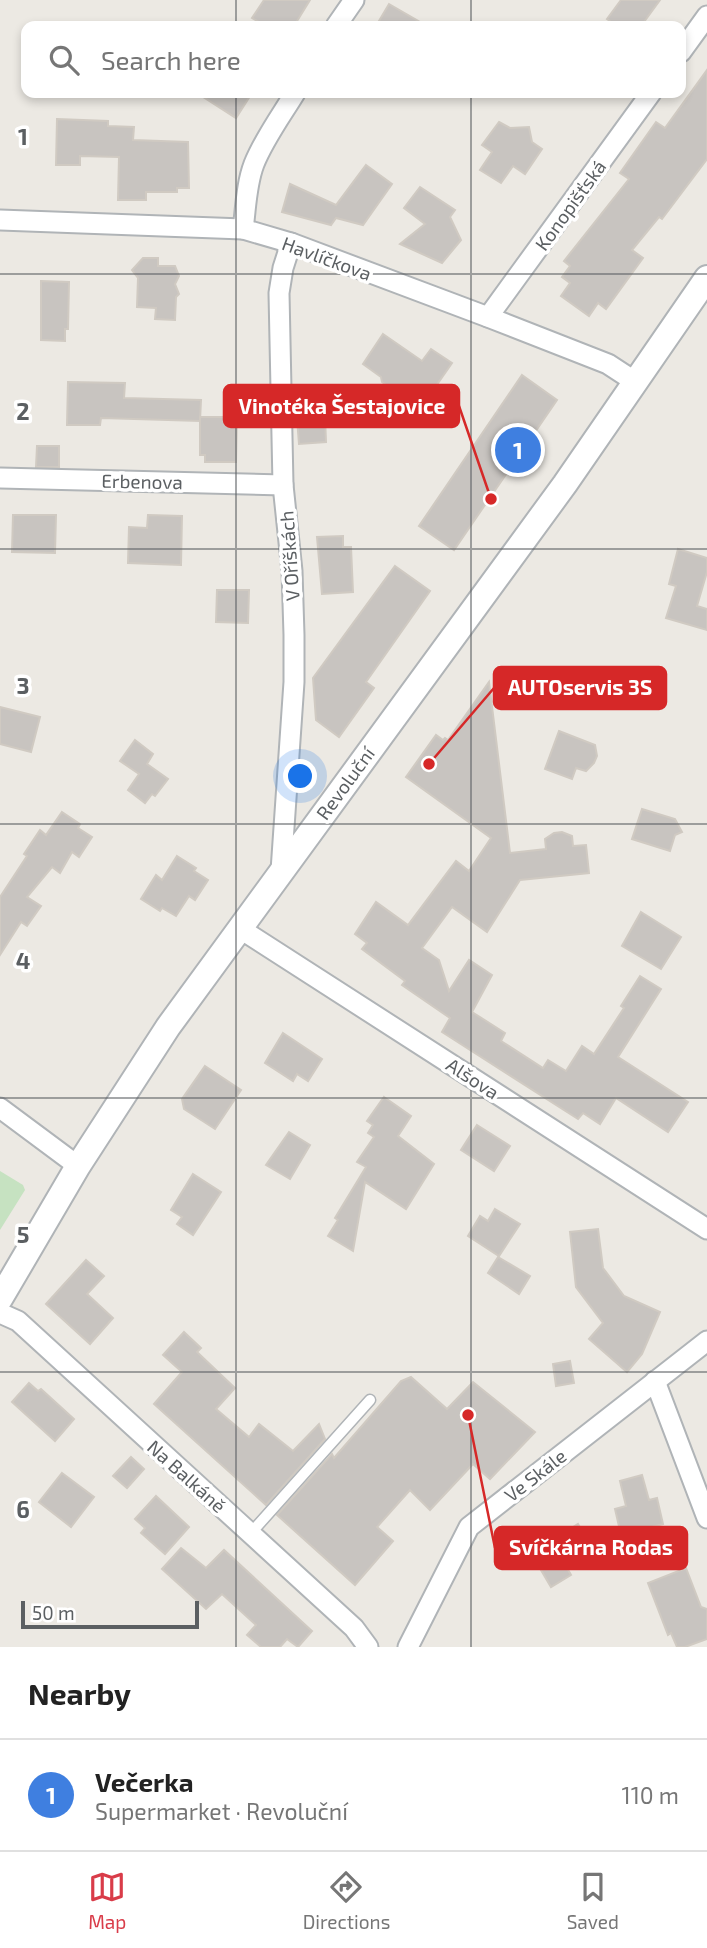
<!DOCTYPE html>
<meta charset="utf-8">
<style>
body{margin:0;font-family:"Exo 2",sans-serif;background:#f6f6f6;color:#222}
.scale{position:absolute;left:21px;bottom:18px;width:178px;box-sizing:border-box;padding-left:7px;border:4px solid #5b5f62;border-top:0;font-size:19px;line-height:24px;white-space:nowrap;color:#5b5f62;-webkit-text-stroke:5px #fff;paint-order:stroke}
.you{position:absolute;left:301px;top:777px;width:24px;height:24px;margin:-18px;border:5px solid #fff;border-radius:50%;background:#1a73e8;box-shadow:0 0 0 10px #1a73e833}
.badge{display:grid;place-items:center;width:46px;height:46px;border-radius:50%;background:#d93c49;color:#fff;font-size:23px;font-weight:700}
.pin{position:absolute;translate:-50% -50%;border:4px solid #fff;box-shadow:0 2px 7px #0006}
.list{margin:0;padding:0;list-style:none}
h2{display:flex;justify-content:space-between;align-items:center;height:91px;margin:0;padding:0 28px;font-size:30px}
h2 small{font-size:23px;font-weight:400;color:#767676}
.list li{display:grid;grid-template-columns:46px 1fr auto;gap:21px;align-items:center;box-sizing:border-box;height:112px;padding:0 28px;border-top:2px solid #e0e0e0}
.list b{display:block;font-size:26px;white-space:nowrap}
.list p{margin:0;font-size:23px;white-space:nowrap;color:#767676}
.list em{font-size:23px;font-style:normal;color:#767676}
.icon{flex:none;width:38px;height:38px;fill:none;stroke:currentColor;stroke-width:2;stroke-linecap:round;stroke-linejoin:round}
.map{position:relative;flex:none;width:707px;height:1647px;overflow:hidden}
.search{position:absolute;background:#fff;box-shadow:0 4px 10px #0003;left:21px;right:21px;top:21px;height:77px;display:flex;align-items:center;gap:18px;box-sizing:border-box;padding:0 24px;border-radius:14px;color:#767676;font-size:26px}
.sheet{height:203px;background:#fff}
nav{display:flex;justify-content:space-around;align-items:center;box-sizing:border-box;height:98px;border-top:2px solid #e0e0e0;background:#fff;font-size:19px;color:#767676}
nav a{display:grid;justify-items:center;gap:4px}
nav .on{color:#d93c49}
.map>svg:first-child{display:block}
.green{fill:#c6e2c1}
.building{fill:#c8c4c0;stroke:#d0cac2;stroke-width:2}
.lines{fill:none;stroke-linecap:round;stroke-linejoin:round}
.service-casing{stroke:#b0b4b7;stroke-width:13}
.minor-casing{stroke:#b0b4b7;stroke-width:23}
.tertiary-casing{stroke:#b0b4b7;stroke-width:28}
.service{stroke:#fff;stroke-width:10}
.minor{stroke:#fff;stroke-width:19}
.tertiary{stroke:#fff;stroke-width:24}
.grid{fill:none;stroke:#5b5f62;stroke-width:2;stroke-opacity:0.55}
.labels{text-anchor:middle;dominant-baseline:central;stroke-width:7;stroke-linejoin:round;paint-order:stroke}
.street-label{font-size:19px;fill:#5b5f62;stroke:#fff}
.grid-label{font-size:23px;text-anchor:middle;font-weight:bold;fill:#5b5f62;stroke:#fff;stroke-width:7;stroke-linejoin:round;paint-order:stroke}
.leader{fill:none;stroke:#d62828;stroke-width:2.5}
.callout-dot{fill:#d62828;stroke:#fff;stroke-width:2.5}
.callout{fill:#d62828;stroke:#d62828;stroke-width:2.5}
.callout-label{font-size:21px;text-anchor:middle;font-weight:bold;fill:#fff}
</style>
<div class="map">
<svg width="707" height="1647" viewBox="0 0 707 1647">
<rect width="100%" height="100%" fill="#ece9e3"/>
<polygon class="green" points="0,1171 23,1185 25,1190 0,1230"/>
<g class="building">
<polygon points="264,0 310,0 294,26 266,26 252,18"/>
<polygon points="621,0 660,0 641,26 617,26 607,19"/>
<polygon points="389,4 427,26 376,26"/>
<polygon points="707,70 707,159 662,219 659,217 632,250 643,258 606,309 598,303 589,316 561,296 570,283 562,277 570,266 564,261 629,179 620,173 656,122 665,128"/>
<polygon points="197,93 252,93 236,118"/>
<polygon points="57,119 108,121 108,126 134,127 133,140 188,142 189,188 177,188 177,192 146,192 146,200 118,200 119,157 80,156 80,165 56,165"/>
<polygon points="499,122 510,128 529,127 532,142 542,149 525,174 513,166 501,183 480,170 492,152 482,145"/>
<polygon points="366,165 392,184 363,225 336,218 331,225 282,212 290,184 336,205"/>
<polygon points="420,187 455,210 450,217 461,240 442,263 400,244 425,224 404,208"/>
<polygon points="143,258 158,258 158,266 175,266 179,276 175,284 179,294 176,297 175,320 155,319 156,308 137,307 138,278 132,270"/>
<polygon points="41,281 69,282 68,329 65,329 65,341 41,340"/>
<polygon points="383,334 422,361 431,349 452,363 422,406 394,387 389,387 382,382 381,377 363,364"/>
<polygon points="522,375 557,400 454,550 419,526"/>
<polygon points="68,382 125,383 124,398 201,400 200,421 101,418 100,425 67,425"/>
<polygon points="325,416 326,442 299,444 297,418"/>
<polygon points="200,417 237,417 236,462 205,462 205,455 200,455"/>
<polygon points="37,446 59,446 59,467 36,467"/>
<polygon points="13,515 56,515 55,553 12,552"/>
<polygon points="148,515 182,516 181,565 128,563 129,527 147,528"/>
<polygon points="343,536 343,547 351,547 353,592 322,594 317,537"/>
<polygon points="678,549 707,558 707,572 697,606 707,609 707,630 666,618 676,586 669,584"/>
<polygon points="395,566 430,591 366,682 374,688 339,737 316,720 313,678"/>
<polygon points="217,590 249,590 248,623 216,622"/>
<polygon points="489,682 510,853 546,849 545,839 554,833 562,832 572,836 573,846 586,845 589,873 520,880 487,932 452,907 422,948 439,960 449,991 469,960 492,975 472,1012 505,1033 501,1041 543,1068 548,1060 566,1071 582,1046 594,1054 624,1008 621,1006 640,976 661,989 618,1057 688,1102 668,1132 616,1098 600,1124 583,1113 578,1119 442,1032 450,1018 402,985 405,981 362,949 367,943 355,934 376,902 408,925 456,861 469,871 491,838 406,777 436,735 443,740 445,738 448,740"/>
<polygon points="0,707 40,717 31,752 0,744"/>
<polygon points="559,731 595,745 597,756 594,763 586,771 576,768 572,779 545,769"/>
<polygon points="135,740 153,754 147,764 168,779 155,796 152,794 145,803 128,790 139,774 120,761"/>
<polygon points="642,809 675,819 682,832 675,835 670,851 632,839"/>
<polygon points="62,812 80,824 78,828 92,837 79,857 72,852 60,873 52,867 27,897 41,906 27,926 21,922 0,955 0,897 27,856 24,854 40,830 46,835"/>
<polygon points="177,856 196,868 194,871 208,880 195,900 189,896 176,916 162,908 160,911 141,899 156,875 162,880"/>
<polygon points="641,912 681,937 661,969 622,946"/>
<polygon points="283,1033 322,1059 308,1081 297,1074 293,1081 265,1063"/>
<polygon points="205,1066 241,1090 215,1129 184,1109 182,1099"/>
<polygon points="384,1097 411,1116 398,1136 434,1164 406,1209 365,1182 353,1251 328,1236 338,1220 335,1218 366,1167 357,1162 374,1137 368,1133 373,1125 367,1121"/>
<polygon points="477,1125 510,1146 494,1171 461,1150"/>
<polygon points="289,1132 310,1145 290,1179 266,1165"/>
<polygon points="193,1174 221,1192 193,1235 177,1224 182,1217 171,1210"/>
<polygon points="495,1209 520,1224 499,1256 468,1236 480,1216 488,1221"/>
<polygon points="598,1229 603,1268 624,1296 660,1312 642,1354 627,1372 589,1339 603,1323 576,1287 570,1232"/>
<polygon points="498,1257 530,1276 519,1294 488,1273"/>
<polygon points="86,1260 104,1276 87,1294 113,1318 90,1344 46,1304"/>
<polygon points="184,1332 201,1348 197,1352 235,1388 216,1409 249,1437 259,1424 293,1451 319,1424 325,1439 266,1505 154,1404 182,1372 163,1355"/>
<polygon points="570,1361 574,1383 556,1386 553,1364"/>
<polygon points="411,1377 447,1409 473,1382 535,1432 490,1479 473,1464 430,1510 410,1490 377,1527 393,1541 355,1585 277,1515 332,1454 334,1458 401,1381"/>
<polygon points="29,1383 38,1391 41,1389 74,1419 55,1441 12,1402"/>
<polygon points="131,1457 144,1469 127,1488 113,1476"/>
<polygon points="62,1473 94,1497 71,1527 39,1502"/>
<polygon points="642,1475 649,1500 657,1498 663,1524 621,1535 615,1509 626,1506 620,1481"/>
<polygon points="156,1496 189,1527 165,1554 141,1533 145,1528 135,1519"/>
<polygon points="578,1524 595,1552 567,1568 571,1575 551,1587 531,1553"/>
<polygon points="181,1548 206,1568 224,1550 312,1631 298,1647 287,1639 280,1647 261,1647 247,1635 256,1625 222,1594 206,1609 162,1569"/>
<polygon points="686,1568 701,1607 707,1609 707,1639 685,1647 677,1647 671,1633 668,1635 648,1583"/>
</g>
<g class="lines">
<g class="service-casing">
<polyline id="service" points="250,1534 370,1400"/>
</g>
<g class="minor-casing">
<g id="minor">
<polyline points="336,26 354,0"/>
<polyline points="681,52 707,16"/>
<polyline points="0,220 243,229 291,243 488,317 608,364 634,381"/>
<path d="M243,229C246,208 246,185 254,164C264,139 281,116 295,93"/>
<polyline points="488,317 651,93"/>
<polyline points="0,478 283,485"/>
<polyline points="281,871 294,682 294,635 292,571 283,485 279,293 283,268 291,243"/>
<polyline points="239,928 707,1229"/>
<polyline points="0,1108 78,1166"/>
<polyline points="0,1313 18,1321 354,1628 368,1647"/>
<polyline points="655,1381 707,1518"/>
<polyline points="408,1647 469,1527 707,1341"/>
</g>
</g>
<g class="tertiary-casing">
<polyline id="tertiary" points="0,1299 78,1166 168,1027 565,484 707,278"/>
</g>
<use href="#service" class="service"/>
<use href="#minor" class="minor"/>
<use href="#tertiary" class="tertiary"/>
</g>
<path class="grid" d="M236,0V26M471,0V26M236,93V1647M471,93V1647M0,274H707M0,549H707M0,824H707M0,1098H707M0,1372H707"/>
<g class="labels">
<g class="street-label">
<text transform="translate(570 205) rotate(-54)">Konopišťská</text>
<text transform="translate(327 258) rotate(20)">Havlíčkova</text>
<text transform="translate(142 481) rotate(1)">Erbenova</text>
<text transform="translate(289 556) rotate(-94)">V Oříškách</text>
<text transform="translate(345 783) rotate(-54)">Revoluční</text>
<text transform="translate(473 1078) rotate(33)">Alšova</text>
<text transform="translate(535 1475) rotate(-38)">Ve Skále</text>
<text transform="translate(187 1476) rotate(42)">Na Balkáně</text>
</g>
</g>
<g class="grid-label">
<text x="23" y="145">1</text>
<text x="23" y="420">2</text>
<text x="23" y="694">3</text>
<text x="23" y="969">4</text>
<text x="23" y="1243">5</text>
<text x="23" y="1518">6</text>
</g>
<path class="leader" d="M491 499L459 406M429 764L494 688M468 1415L495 1548"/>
<g class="callout-dot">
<circle cx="491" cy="499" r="7"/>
<circle cx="429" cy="764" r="7"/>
<circle cx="468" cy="1415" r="7"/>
</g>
<g class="callout">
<rect x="224" y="385" width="235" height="42" rx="7"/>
<rect x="494" y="667" width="172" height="42" rx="7"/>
<rect x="495" y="1527" width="192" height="42" rx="7"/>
</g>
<g class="callout-label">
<text x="342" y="414">Vinotéka Šestajovice</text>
<text x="580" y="695">AUTOservis 3S</text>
<text x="591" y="1555">Svíčkárna Rodas</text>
</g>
</svg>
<div class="scale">50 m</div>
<div class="you"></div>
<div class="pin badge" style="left:518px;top:450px;background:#3f7fe0">1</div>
<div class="search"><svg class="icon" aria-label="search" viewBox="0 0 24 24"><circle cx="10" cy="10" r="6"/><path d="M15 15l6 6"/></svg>Search here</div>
</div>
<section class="sheet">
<h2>Nearby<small></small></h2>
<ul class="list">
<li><span class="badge" style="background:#3f7fe0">1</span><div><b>Večerka</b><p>Supermarket · Revoluční</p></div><em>110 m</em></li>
</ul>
</section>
<nav>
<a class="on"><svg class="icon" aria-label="map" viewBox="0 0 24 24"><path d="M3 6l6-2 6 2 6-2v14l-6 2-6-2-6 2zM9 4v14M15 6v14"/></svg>Map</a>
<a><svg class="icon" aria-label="directions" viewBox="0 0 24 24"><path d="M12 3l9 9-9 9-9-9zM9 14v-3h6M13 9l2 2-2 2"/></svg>Directions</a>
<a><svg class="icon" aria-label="saved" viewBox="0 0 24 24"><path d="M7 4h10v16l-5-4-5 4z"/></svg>Saved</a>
</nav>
